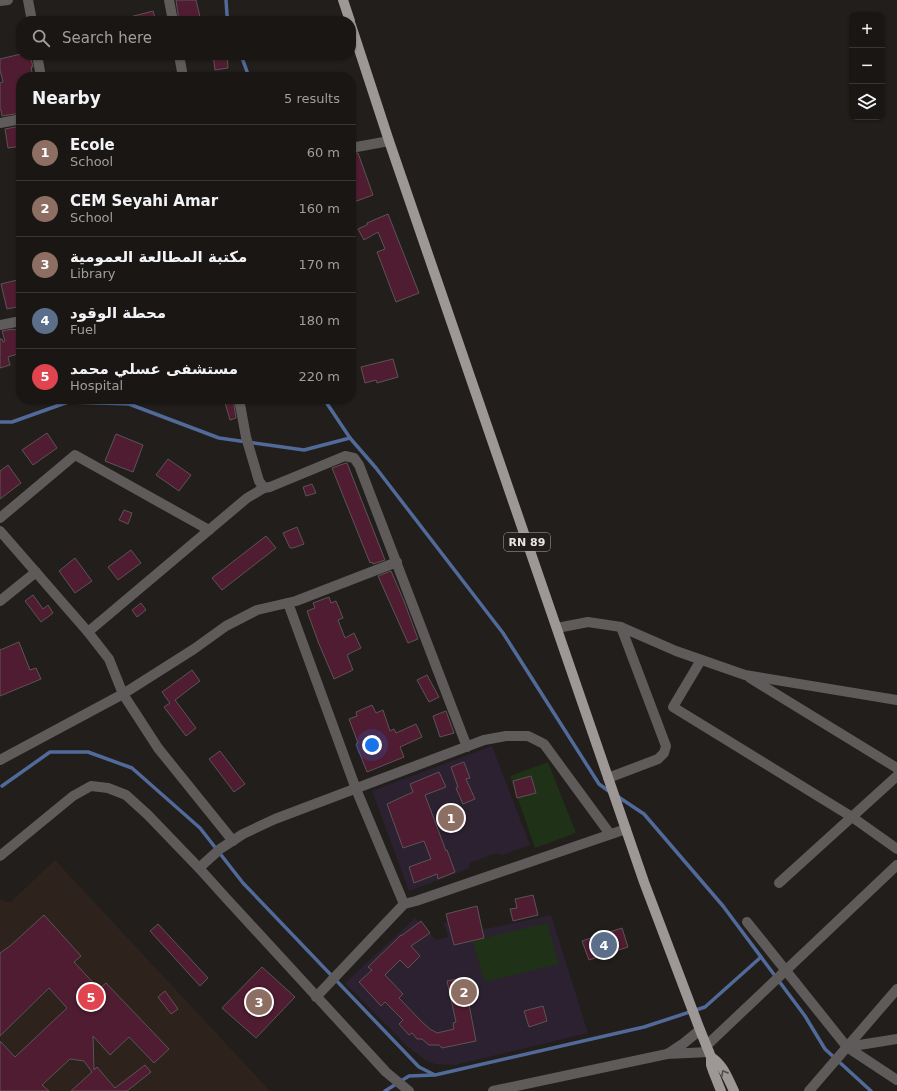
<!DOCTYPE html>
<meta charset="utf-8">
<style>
body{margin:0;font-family:"DejaVu Sans",Vazirmatn,sans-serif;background:#231f1d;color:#f1f3f6}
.controls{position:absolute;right:12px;top:12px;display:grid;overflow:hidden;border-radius:8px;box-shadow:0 1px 3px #0004}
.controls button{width:36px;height:36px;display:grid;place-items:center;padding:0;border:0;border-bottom:1px solid #383534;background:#1a1614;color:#f1f3f6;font:20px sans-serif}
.you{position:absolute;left:372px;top:745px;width:14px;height:14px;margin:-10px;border:3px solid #fff;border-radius:50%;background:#1a73e8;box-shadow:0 0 0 6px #1a73e833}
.badge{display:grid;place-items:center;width:26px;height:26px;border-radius:50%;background:#d93025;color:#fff;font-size:13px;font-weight:700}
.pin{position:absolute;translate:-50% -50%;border:2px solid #fff;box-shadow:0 1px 4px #0006}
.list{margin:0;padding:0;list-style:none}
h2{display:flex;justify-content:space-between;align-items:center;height:52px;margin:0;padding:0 16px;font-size:17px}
h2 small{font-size:13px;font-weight:400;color:#9f9fa0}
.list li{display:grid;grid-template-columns:26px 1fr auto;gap:12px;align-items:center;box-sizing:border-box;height:56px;padding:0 16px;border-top:1px solid #383534}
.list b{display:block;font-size:15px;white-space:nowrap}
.list p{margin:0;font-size:13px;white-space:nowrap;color:#9f9fa0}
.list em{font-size:13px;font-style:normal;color:#9f9fa0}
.icon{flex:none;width:22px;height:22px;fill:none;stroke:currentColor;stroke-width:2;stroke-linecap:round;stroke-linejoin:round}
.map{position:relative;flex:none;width:897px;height:1091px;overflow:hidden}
.search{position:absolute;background:#1a1614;box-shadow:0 1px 3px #0004;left:16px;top:16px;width:340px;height:44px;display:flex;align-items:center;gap:10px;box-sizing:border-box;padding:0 14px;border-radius:16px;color:#9f9fa0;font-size:15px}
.panel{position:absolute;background:#1a1614;box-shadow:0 1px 3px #0004;left:16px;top:72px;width:340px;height:332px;border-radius:16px}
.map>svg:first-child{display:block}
.built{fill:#2d231c}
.education{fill:#2c2130}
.green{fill:#1f3117}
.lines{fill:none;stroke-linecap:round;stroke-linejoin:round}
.stream{stroke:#516a99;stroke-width:3.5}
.building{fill:#501c31;stroke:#5b5456}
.minor{stroke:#5e5b5a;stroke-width:10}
.primary{stroke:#9d9795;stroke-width:10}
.oneway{stroke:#534e4c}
.labels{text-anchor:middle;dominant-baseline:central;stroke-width:4;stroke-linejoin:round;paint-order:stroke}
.shield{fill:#221e1b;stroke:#ada9a6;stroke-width:1}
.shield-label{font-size:11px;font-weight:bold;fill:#e8e5e2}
</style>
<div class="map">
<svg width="897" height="1091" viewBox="0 0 897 1091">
<rect width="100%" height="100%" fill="#221e1b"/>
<polygon class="built" points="55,860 270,1091 0,1091 0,899 7,902 11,902"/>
<g class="education">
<polygon points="492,746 530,845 502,855 496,853 470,863 468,869 409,891 372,791"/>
<polygon points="477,914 481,930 551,915 588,1033 455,1065 435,1064 424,1059 407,1046 345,983 415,918 436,940 448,937 444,923"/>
</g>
<g class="green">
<polygon points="548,762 576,833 535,848 510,776"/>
<polygon points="547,923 559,964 484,982 473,941"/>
</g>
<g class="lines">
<g class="stream">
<polyline points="226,0 227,15 229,21"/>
<polyline points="241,55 249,77"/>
<polyline points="324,399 350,438 376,468 503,633 599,784 610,792"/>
<polyline points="0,422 12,422 68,402 129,404 219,438 304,450 350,438"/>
<polyline points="2,786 50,752 88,752 132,768 200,828 243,883 419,1067 435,1075 644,1027 705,1007 761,957"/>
<polyline points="617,796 644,814 723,906 805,1016 825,1049 871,1091"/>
<polyline points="385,1091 409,1076 434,1075"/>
</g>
</g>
<g class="building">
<polygon points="176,0 196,0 201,21 179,21"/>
<polygon points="153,11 156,21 127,21 126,18"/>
<polygon points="21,54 21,55 30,55 33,67 31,67 33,77 21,77 21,113 2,116 1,110 0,110 0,83 3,82 0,70 0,59"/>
<polygon points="213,55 227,55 228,68 215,70"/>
<polygon points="21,126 21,146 8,148 5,129"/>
<polygon points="358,153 373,195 351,203 351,154"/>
<polygon points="388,214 419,293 396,302 377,252 385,249 378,232 364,240 358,229 367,225 367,223"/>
<polygon points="21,279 21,306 7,309 1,284"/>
<polygon points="21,328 21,353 8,357 10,365 0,368 0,339 2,339 3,342 5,341 2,331 13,329 14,330"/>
<polygon points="393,359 398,377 377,383 376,380 365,383 361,367"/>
<polygon points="224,399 233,399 236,418 230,420"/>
<polygon points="47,433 57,448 33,465 22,450"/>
<polygon points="116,434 143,445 133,472 105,461"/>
<polygon points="168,459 191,475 179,491 156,475"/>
<polygon points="346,463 347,463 385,560 373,564 372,562 370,563 332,468"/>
<polygon points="8,465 21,483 0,499 0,471"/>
<polygon points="312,484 316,493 306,496 303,487"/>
<polygon points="124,510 132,513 128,524 119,520"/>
<polygon points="297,527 304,544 293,548 290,548 283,533"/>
<polygon points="266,536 276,548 222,590 212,578"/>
<polygon points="131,550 141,563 118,580 108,567"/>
<polygon points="75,558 92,581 75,593 59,571"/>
<polygon points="391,571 404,601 418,639 408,643 378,576"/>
<polygon points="33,595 43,609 48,605 53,613 41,622 25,601"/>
<polygon points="329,597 331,603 336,601 343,618 338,620 345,638 354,633 361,648 347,655 353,670 334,679 319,644 307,611 315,608 313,603"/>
<polygon points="141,603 146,610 137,617 132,610"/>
<polygon points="19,642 30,670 36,668 41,679 0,696 0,650"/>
<polygon points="192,670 200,681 175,700 196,728 186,736 164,707 170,703 162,692"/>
<polygon points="427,675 439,697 429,702 417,680"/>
<polygon points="372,705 376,713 383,710 390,731 394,729 396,733 416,724 422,737 400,747 404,757 367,772 356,744 358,743 349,719 357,716 356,712"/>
<polygon points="446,711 454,733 440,737 433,716"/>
<polygon points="220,751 245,784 234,792 209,759"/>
<polygon points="464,762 470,778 466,779 475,799 463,804 456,788 458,787 451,767"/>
<polygon points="439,772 446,787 425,795 446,851 447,850 455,872 438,879 437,874 414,883 409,867 431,859 424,841 403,848 387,804 413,792 410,784"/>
<polygon points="531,776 536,793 517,798 513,781"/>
<polygon points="533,895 538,915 513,921 510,909 517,908 515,899"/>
<polygon points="477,906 484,938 454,945 446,914"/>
<polygon points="44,915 81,956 74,962 99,989 106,983 169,1049 154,1063 129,1037 110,1055 93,1036 94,1070 97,1067 115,1088 145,1065 151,1072 127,1091 71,1091 92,1072 84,1061 70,1059 42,1085 49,1091 0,1091 0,1041 15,1057 67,1008 49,988 0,1036 0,953 10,946"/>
<polygon points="421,921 430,933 411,946 420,956 408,968 400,960 385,975 403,994 399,998 422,1022 430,1029 437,1033 454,1029 453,1023 456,1022 447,981 464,978 476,1041 442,1048 439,1045 429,1045 422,1039 417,1039 412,1033 409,1035 399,1024 403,1020 385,1002 381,1006 359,982 372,970 368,967 401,935 401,936"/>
<polygon points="158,924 208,978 200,986 150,931"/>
<polygon points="622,928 628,947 589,960 582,941"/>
<polygon points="262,967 295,997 256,1038 222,1008"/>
<polygon points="165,991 178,1009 171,1014 158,997"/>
<polygon points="543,1006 547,1021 529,1027 524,1011"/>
</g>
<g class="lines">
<g class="minor">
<polyline points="28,0 32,21"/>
<polyline points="169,0 173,21"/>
<polyline points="0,1 8,0"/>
<polyline points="37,55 41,77"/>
<polyline points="179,55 183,77"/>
<polyline points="0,123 21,119"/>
<polyline points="351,148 389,141"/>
<polyline points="0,325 21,321"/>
<polyline points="239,399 246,437 259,481 264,488"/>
<polyline points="0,518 75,455 209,530"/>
<polyline points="0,531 88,632 109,659 123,694 158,748 233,841"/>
<polyline points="0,601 36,572"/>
<polyline points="288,603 356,789 404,904"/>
<polyline points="557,628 588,622 621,627 676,651 745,675 897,700"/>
<polyline points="88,632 247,498 264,488 270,487 345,456 354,458 359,465 467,747"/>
<polyline points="701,660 673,707 852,817 897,849"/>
<polyline points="750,678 897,768"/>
<polyline points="0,760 123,694 194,649 226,626 257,610 296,601 397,562"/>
<polyline points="608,778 658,759 664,753 666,746 621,627"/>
<polyline points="0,856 73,796 91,786 108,788 126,795 148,815 199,868 226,898 386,1072 409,1091"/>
<polyline points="199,868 220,849 243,834 275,819 484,740 506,736 528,736 544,744 610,834"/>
<polyline points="779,883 897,776"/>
<polyline points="747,922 847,1047"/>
<polyline points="316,997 404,904 416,901 626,829"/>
<polyline points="897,1039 847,1047 897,1080"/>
<polyline points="706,1046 897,865"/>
<polyline points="669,1053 684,1043 700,1030"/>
<polyline points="493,1091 667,1054 709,1052"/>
<polyline points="809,1091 897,989"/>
</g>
<g class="primary">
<polyline points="343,0 350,21"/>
<polyline points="351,25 389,141 644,882 700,1030 711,1057 711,1065 713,1071 721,1091"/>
<path d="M711,1057C723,1064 728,1079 734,1091"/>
</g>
</g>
<defs><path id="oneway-chevron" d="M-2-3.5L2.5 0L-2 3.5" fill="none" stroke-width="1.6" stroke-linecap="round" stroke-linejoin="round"/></defs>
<use class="oneway" href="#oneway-chevron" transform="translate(724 1073) rotate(-119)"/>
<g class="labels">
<rect class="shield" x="504" y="533" width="46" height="18" rx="3"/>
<g class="shield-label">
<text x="527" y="542">RN 89</text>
</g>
</g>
</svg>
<div class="controls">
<button>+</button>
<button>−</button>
<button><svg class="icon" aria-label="layers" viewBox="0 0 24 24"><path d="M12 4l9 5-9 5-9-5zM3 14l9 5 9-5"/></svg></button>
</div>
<div class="you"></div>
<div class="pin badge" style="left:451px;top:818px;background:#8d6e63">1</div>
<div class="pin badge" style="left:464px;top:992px;background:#8d6e63">2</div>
<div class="pin badge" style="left:259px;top:1002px;background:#8d6e63">3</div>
<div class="pin badge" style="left:604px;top:945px;background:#5c6f8a">4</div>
<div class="pin badge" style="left:91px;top:997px;background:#e0444e">5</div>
<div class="search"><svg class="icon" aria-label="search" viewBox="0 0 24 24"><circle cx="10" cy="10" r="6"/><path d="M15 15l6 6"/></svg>Search here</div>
<section class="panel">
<h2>Nearby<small>5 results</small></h2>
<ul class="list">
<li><span class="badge" style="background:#8d6e63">1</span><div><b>Ecole</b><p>School</p></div><em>60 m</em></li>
<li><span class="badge" style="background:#8d6e63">2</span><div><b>CEM Seyahi Amar</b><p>School</p></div><em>160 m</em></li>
<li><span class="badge" style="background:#8d6e63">3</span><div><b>مكتبة المطالعة العمومية</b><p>Library</p></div><em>170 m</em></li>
<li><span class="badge" style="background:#5c6f8a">4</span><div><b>محطة الوقود</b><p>Fuel</p></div><em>180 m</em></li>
<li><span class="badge" style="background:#e0444e">5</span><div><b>مستشفى عسلي محمد</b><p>Hospital</p></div><em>220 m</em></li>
</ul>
</section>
</div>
